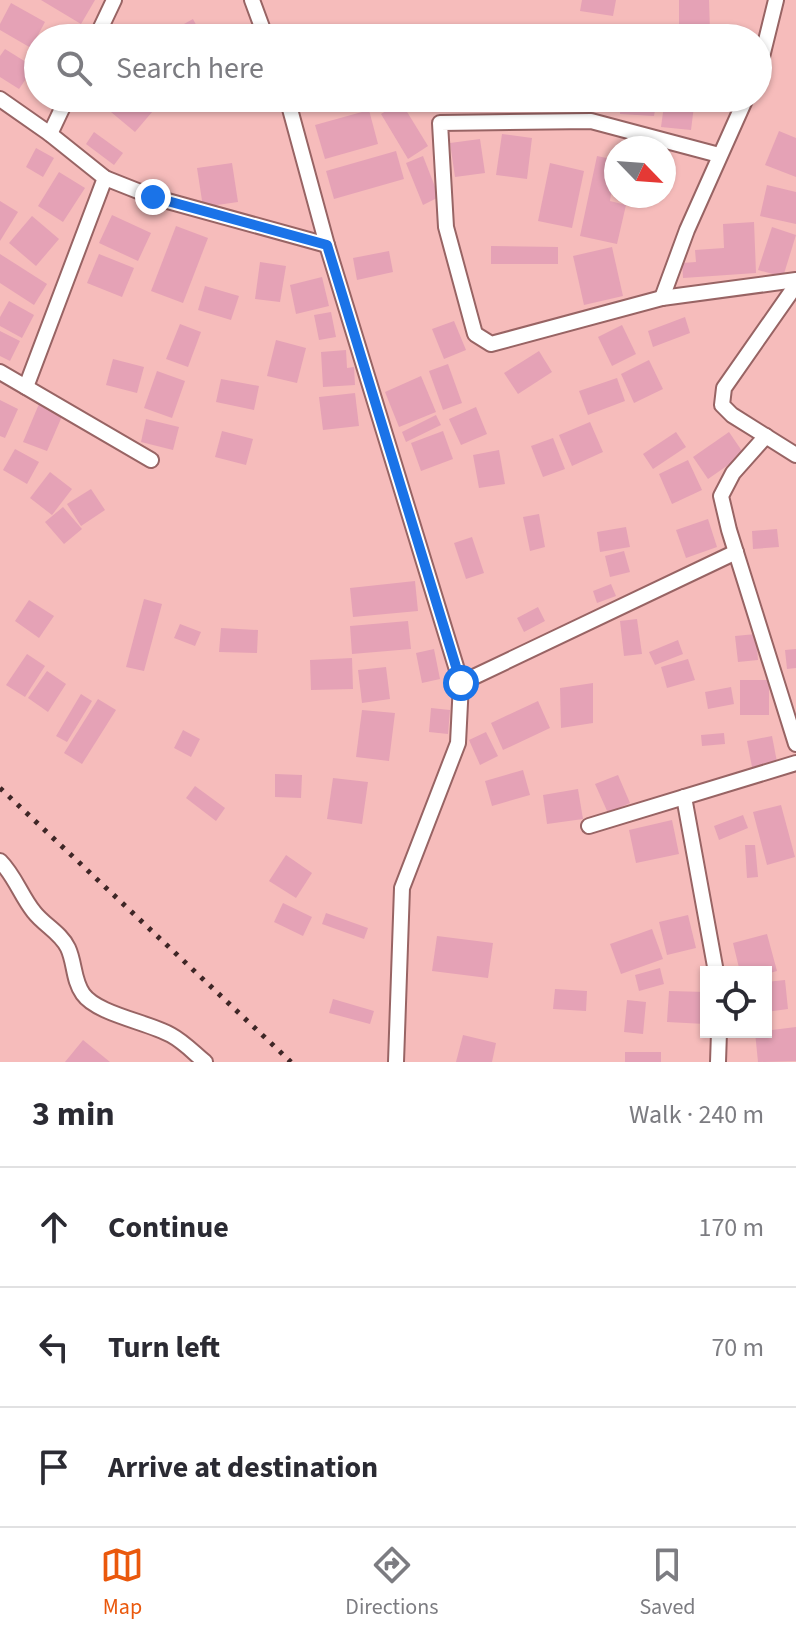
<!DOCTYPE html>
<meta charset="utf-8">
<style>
body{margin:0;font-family:"Source Sans 3",sans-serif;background:#f2f2f3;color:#2b2b33}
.controls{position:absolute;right:24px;bottom:24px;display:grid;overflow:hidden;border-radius:0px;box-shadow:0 2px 6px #0004}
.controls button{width:72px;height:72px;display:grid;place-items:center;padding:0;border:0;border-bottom:2px solid #e1e1e2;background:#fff;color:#2b2b33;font:40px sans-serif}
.compass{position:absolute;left:604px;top:136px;width:72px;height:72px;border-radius:50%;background:#fff;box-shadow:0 2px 6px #0004;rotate:115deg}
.stop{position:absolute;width:24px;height:24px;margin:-18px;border:6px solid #1a73e8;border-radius:50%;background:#fff}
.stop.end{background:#1a73e8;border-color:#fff;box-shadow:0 2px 8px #0008}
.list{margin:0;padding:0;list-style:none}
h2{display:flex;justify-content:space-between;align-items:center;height:104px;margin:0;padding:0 32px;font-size:34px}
h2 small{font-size:26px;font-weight:400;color:#7c7c81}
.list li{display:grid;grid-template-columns:52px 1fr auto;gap:24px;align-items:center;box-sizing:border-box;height:120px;padding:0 32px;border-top:2px solid #e1e1e2}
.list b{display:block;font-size:30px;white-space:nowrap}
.list em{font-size:26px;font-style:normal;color:#7c7c81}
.icon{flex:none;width:44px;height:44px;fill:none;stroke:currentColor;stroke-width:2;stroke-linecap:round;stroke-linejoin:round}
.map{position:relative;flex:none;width:796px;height:1062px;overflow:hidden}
.search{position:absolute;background:#fff;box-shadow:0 2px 6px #0004;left:24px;right:24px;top:24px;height:88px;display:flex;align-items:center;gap:20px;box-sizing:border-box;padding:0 28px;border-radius:44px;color:#7c7c81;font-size:30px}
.sheet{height:464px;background:#fff}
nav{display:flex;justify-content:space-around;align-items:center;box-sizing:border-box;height:112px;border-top:2px solid #e1e1e2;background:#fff;font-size:22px;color:#7c7c81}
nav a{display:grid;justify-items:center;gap:4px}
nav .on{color:#ea580c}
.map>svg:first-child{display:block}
.building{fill:#e5a2b6}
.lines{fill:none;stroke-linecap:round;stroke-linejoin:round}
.street-casing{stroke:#986464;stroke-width:18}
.street{stroke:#fff;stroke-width:14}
.rail{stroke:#3e2626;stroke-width:5;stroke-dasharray:4 8;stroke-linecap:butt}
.route{stroke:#1a73e8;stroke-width:10}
</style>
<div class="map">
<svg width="796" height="1062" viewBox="0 0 796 1062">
<rect width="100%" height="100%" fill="#f6bcbb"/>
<g class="building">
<polygon points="41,0 95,0 81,24"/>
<polygon points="582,0 616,0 613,16 580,11"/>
<polygon points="679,0 709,0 710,32 679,33"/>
<polygon points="11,3 45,22 31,48 0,30 0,24"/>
<polygon points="193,19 203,38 177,38 173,30"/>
<polygon points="569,24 590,26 590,38 568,38"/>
<polygon points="521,29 547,31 546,38 520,38"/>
<polygon points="5,49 34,67 19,89 0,77 0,56"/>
<polygon points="122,98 164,98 135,132 111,112"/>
<polygon points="180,98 223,98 224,103 180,105"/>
<polygon points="307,98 349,98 312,111"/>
<polygon points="621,98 657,98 654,116 620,114"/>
<polygon points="665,98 695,98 691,130 661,127"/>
<polygon points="401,102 428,146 408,159 381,114"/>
<polygon points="369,110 378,144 325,159 315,125"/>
<polygon points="779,131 796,138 796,177 765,165"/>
<polygon points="94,132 123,153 114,165 86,144"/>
<polygon points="502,134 532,138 527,179 496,175"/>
<polygon points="480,139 485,173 455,177 450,143"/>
<polygon points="36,148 54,158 43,177 26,167"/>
<polygon points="396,151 404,179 334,199 326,171"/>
<polygon points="423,156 439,197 423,205 406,163"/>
<polygon points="597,156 616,160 610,201 626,205 617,244 580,236"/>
<polygon points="232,163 238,202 203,207 197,168"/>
<polygon points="550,163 584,171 572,228 538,221"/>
<polygon points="59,172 85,188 63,222 38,206"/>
<polygon points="767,185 796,192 796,224 760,216"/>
<polygon points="0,201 18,212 0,241"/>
<polygon points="112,215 151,233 138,261 99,243"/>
<polygon points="32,216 59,239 36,266 9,243"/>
<polygon points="754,222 756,273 683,278 682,263 696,262 695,250 724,248 723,224"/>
<polygon points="176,226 208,238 183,303 151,291"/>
<polygon points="772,227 796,235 783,277 758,270"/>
<polygon points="491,246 558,247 558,264 491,264"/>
<polygon points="612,247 623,296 584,305 573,256"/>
<polygon points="389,251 393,272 357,280 353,258"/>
<polygon points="0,254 47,284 34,305 0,283"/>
<polygon points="99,254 134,268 122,297 87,283"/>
<polygon points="260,262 286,266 280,302 255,299"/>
<polygon points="322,277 329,306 296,314 290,285"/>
<polygon points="205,286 239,296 231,320 198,310"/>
<polygon points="9,301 34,315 22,338 0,326 0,317"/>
<polygon points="331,312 336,337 319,340 314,315"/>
<polygon points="685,317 690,333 653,347 648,331"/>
<polygon points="454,321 466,350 444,359 432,329"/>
<polygon points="180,324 201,332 188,367 166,359"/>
<polygon points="622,325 636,354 612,366 598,337"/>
<polygon points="0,331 20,341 10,361 0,356"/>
<polygon points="276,340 306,348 297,383 267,376"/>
<polygon points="346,350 347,368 354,367 355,385 323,387 321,352"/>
<polygon points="539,351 552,372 518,394 504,373"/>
<polygon points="113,359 144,367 137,393 106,385"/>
<polygon points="649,360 663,389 634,403 621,374"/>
<polygon points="448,364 462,403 443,410 429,371"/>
<polygon points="157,371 185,381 172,418 144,408"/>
<polygon points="421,376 436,412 399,427 385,392"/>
<polygon points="617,378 625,401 588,415 579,391"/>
<polygon points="221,379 259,386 254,410 216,402"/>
<polygon points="355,393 359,426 323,430 319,397"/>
<polygon points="0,400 18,409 5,438 0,436"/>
<polygon points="39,404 63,414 47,451 23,442"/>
<polygon points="476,407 487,434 461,445 449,419"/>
<polygon points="436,415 441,425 406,442 402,432"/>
<polygon points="146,419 179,427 173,450 141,442"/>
<polygon points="590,422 603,452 572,466 559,435"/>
<polygon points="222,431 253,439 246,465 215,457"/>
<polygon points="443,431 453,459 421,471 411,443"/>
<polygon points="676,432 686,447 653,469 643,454"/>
<polygon points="729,432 744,454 708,479 693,457"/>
<polygon points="553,438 565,469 543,477 531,446"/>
<polygon points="15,449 39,462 27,484 3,470"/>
<polygon points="499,450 505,484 479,488 473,455"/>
<polygon points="688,460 702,490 672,504 659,474"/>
<polygon points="50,472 72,489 52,515 30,498"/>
<polygon points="91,489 105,510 81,526 67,504"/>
<polygon points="63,507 82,529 64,544 45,522"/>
<polygon points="539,514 545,547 530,551 523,517"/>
<polygon points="708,519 717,547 686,558 676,530"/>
<polygon points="626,527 630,547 600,552 597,532"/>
<polygon points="777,529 779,547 753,549 752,531"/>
<polygon points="472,537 484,573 466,579 454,543"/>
<polygon points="624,551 630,572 610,577 605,556"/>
<polygon points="415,581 418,611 353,617 350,588"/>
<polygon points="611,584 616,596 597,603 593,591"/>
<polygon points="144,599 162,604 144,671 126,667"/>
<polygon points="29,600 54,616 39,638 15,621"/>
<polygon points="538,607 545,621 524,632 517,618"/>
<polygon points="637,619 642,654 624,656 620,621"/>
<polygon points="408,621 411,649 352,654 350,626"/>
<polygon points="180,624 201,632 195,646 174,638"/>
<polygon points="221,628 258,630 257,653 219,652"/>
<polygon points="756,634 758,660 738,662 735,636"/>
<polygon points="678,640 683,654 655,665 649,652"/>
<polygon points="434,649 440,679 422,683 416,653"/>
<polygon points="796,649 796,668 787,669 785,650"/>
<polygon points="27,654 45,666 25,697 6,685"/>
<polygon points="352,658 353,689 311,690 310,660"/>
<polygon points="688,659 695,680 667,688 661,667"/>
<polygon points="386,667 390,699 362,703 358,670"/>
<polygon points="47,671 66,684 48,712 28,698"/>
<rect x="740" y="680" width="29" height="35"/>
<polygon points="593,683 593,723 561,728 560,688"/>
<polygon points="731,687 734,704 708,709 705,692"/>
<polygon points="81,694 92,701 67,742 56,736"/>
<polygon points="98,699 116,710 82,764 64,753"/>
<polygon points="538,701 550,728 503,750 491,723"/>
<polygon points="431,708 450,710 448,734 429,732"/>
<polygon points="362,710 395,713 389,761 356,757"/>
<polygon points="183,730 200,739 191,757 174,748"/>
<polygon points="486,732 498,756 480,765 469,740"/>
<polygon points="724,733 725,744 702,746 701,735"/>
<polygon points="772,736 777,762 752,767 747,741"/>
<polygon points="523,770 530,795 492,806 485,781"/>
<polygon points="275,774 302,775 301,798 275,797"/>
<polygon points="618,775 630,803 608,813 595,784"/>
<polygon points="333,778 368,782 362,824 327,819"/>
<polygon points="195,786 225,808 216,821 186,798"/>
<polygon points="578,789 583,819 547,824 543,795"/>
<polygon points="781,805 795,857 767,865 753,812"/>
<polygon points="743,815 748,828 719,840 714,826"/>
<polygon points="672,820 679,854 636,863 629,830"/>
<polygon points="745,845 755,845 758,877 747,878"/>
<polygon points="286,855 312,873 296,898 269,881"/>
<polygon points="283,903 312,917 303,936 274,922"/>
<polygon points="326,913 368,928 364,939 322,924"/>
<polygon points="688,915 696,948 667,955 659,922"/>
<polygon points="652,929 663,959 621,974 610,944"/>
<polygon points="767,934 777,971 766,974 766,972 740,972 733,943"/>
<polygon points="437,936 493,943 488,978 432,971"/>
<polygon points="660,968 664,984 639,991 635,975"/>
<polygon points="785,980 788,1009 766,1012 766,982"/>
<polygon points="555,989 587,991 586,1011 553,1009"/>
<polygon points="669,991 706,992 705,1024 667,1022"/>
<polygon points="333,999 374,1011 370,1024 329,1013"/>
<polygon points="627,1000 646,1002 643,1034 624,1032"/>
<polygon points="796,1027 796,1061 758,1062 755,1032"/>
<polygon points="463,1035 496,1043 492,1062 456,1062"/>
<polygon points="83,1040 110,1062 65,1062"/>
<rect x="625" y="1052" width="36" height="10"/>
</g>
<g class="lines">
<g class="street-casing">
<g id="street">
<polyline points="252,0 266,38"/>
<polyline points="96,38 114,0"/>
<polyline points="758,73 776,0"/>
<polyline points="287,98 327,245 461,683 458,743 402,888 396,1062"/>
<polyline points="0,99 50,134 105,178 153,197 327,245"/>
<polyline points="50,134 67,98"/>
<polyline points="719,155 591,121 440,123 446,227 475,334 491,344 662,298 796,280"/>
<polyline points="796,285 724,388 722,405 732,415 796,455"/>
<polyline points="662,298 687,230 746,98"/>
<polyline points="0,372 151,460"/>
<polyline points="26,387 105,178"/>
<polyline points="766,436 733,473 721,496 729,530 796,744"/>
<polyline points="461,683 736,552"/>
<polyline points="684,797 716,972"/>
<polyline points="589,826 796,763"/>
<path d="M0,861C15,876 21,896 34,912C44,925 61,933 68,948C75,963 73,980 83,994C97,1014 148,1022 171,1035C184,1042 194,1053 205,1062"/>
<polyline points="718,1062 719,1032"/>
</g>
</g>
<use href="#street" class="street"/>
<polyline class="rail" points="0,788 291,1062"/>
</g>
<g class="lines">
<polyline class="route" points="153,197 327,245 461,683"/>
</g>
</svg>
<div class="controls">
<button><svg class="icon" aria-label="locate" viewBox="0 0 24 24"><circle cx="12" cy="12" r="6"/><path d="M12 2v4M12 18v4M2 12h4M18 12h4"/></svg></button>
</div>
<svg class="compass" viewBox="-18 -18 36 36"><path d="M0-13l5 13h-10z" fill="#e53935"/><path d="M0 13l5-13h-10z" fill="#7c7c81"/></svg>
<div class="stop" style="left:461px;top:683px"></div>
<div class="stop end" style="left:153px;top:197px"></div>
<div class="search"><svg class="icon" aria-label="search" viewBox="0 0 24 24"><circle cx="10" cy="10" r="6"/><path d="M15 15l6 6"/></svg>Search here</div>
</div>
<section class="sheet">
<h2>3 min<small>Walk · 240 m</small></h2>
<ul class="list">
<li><svg class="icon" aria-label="ahead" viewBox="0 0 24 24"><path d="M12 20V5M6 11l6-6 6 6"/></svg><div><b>Continue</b></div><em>170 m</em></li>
<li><svg class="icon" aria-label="left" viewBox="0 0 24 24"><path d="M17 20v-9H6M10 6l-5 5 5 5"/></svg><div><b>Turn left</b></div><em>70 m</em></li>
<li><svg class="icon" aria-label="arrive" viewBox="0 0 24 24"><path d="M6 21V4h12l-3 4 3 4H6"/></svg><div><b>Arrive at destination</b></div></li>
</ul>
</section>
<nav>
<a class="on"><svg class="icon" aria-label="map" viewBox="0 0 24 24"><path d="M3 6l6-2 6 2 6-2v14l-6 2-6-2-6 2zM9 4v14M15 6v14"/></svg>Map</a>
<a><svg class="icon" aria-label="directions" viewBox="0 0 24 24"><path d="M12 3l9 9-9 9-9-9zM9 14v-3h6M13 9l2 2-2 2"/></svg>Directions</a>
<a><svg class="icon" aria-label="saved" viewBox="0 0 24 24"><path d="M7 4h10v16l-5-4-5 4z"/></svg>Saved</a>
</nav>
